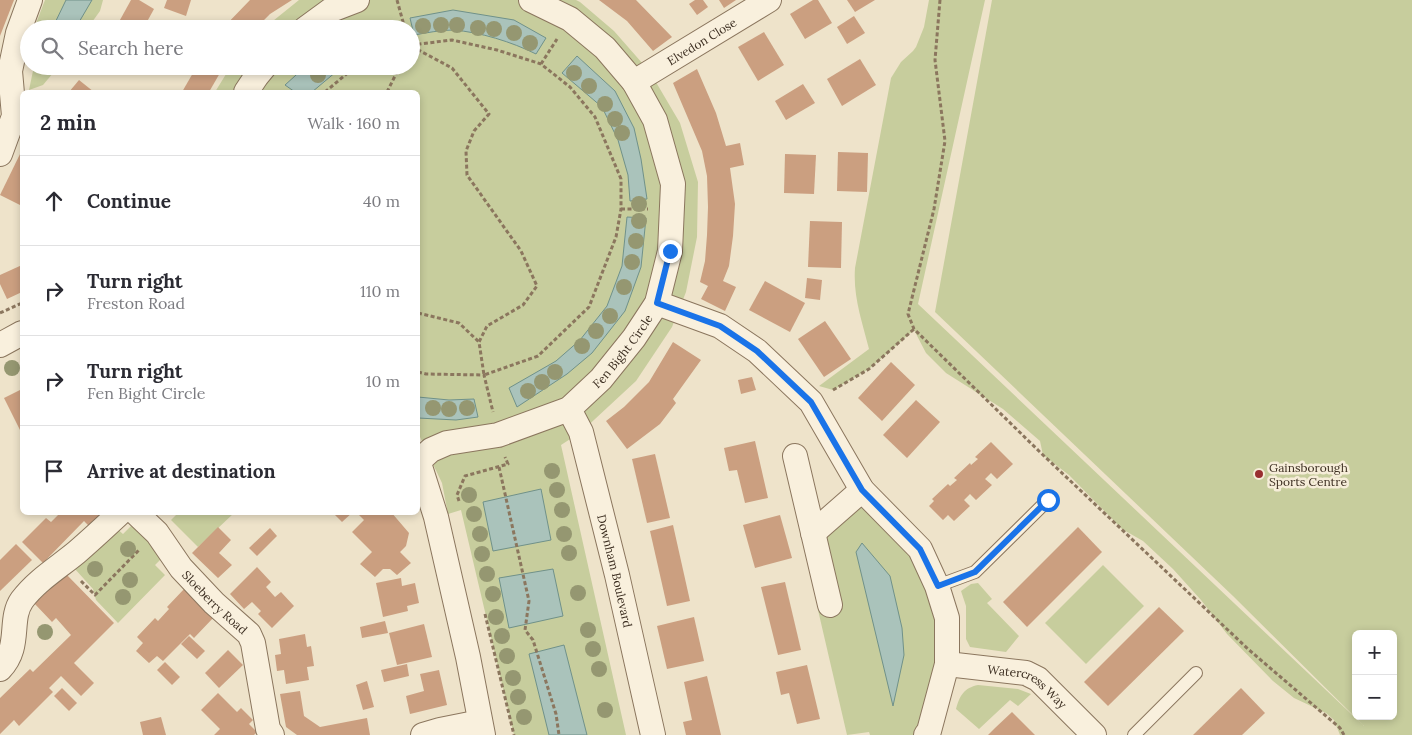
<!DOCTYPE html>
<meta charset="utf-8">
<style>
body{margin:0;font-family:Lora,serif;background:#f2f2f3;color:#2b2b33}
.controls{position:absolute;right:15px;bottom:15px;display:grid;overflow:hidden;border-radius:8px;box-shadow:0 2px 8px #0003}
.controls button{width:45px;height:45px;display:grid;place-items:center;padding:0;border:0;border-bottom:1px solid #e1e1e2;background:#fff;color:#2b2b33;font:25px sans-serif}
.stop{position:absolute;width:15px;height:15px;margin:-11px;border:4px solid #1a73e8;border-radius:50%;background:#fff}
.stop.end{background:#1a73e8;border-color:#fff;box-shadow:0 1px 5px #0008}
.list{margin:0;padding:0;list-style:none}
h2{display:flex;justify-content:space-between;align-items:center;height:65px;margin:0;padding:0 20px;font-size:21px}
h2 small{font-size:16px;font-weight:400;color:#7c7c81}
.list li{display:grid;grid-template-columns:32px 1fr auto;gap:15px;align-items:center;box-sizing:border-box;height:90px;padding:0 20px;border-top:1px solid #e1e1e2}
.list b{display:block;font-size:19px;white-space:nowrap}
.list p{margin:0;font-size:16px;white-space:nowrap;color:#7c7c81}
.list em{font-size:16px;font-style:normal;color:#7c7c81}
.icon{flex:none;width:28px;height:28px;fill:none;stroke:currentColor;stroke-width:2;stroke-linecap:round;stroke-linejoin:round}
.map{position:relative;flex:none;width:1412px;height:735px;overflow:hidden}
.search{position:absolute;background:#fff;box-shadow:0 2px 8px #0003;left:20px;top:20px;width:400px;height:55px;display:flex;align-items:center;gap:12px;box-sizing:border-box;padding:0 18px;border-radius:28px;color:#7c7c81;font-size:19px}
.panel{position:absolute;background:#fff;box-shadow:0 2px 8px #0003;left:20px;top:90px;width:400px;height:425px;border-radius:8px}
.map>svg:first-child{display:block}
.green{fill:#c7cd9d;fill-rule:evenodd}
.water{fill:#aac3bb;stroke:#709189}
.building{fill:#cb9f80}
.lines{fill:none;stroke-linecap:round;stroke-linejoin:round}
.lane-casing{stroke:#8b765e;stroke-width:14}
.street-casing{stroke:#8b765e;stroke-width:26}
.path{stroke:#8b765e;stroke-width:3;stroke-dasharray:4 2.5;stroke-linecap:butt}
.lane{stroke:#f9f0dd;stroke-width:12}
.street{stroke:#f9f0dd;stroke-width:24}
.tree{fill:#959771}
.route{stroke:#1a73e8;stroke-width:6}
.poi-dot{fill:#992f30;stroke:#f6edd9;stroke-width:2}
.labels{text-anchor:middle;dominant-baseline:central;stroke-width:5;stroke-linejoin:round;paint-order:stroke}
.street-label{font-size:12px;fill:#3c2e21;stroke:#f6edd9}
.poi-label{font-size:12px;fill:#3c2e21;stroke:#f6edd9;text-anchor:start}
</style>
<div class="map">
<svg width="1412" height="735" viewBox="0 0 1412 735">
<rect width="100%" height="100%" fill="#eee3ca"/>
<g class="green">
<polygon points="45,0 103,0 100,11 87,29 36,29 35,26"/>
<polygon points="299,0 576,0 580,2 614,31 650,72 680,123 698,182 697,237 686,292 672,327 636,381 581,432 561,445 626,735 514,735 461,510 448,514 442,483 420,437 418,436 418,92 215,92 231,66 411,66 411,29 263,29"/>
<path d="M929,0H985L918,304L1364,726L1233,596L935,312L992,0H1412V735H1340L1334,720L1326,713L1294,698L1273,681L1227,634L1201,600L1173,569L1143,541L1122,529L1069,475L1043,455L1040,441L1003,409L946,373L926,353L914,330L869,369L833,390L819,386L869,349C862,321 853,297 855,268L891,78L901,62L913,51L916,47L924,27ZM1356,634H1393V716H1356Z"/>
<polygon points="34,66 59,66 43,85 29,90"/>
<polygon points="862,490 920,549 947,618 926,735 870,735 869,732 847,735 818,610 830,605 813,533"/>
<polygon points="178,513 234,513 198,547 171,520"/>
<polygon points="132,525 164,556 155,565 165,575 118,623 96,600 93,589 75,569 116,528 123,534"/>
<polygon points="1103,565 1144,606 1086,664 1045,623"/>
<polygon points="978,583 992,599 987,603 1019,636 1006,652 970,647 966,639 966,606 961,591 971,584"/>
<path d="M978,685L1018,689L1031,694L1018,706L1010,700L979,729L956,709C960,695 964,688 978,685Z"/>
</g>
<g class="water">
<polygon points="66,0 92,0 75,29 52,29"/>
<path d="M453,10L514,20L546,38L536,54C512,42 480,32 453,30C440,30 426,33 414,35L410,18Z"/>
<polygon points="577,56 615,91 634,128 641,159 647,199 630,201 628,175 618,140 602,107 562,73"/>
<polygon points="306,66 343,66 312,92 295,92 285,85"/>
<polygon points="627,217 646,218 641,267 625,311 592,353 567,374 517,407 509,388 556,361 580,340 607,306 622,266"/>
<polygon points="418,397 449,400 474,399 478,417 456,420 418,418"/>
<polygon points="541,489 551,540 493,551 483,502"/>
<polygon points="862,543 890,576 902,628 904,655 893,706 856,552"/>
<polygon points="553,569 563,616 509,628 499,578"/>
<polygon points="564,645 587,735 549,735 529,654"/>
</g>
<g class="building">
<polygon points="0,0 14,0 0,36"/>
<polygon points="131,0 139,0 154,9 143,29 115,29"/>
<polygon points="167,0 191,0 186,16 164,8"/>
<polygon points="250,0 292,0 270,14 255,29 222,29"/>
<polygon points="599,0 636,0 672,37 653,51 627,21"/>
<polygon points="695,0 703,0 708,7 697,15 689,4"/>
<polygon points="719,0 736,0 724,8"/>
<polygon points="813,0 818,0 832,23 805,39 790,14"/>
<polygon points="847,0 875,0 855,12"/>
<polygon points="854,16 865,33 847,44 837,27"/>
<polygon points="764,32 784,65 758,81 738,47"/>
<polygon points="860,59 876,85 842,106 827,79"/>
<polygon points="197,66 224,66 209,92 182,92"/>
<polygon points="697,69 716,113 726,146 740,143 744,165 730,168 735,204 733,236 729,266 723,281 736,287 725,311 701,299 708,286 700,282 705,261 707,235 708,207 707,176 702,151 673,83"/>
<polygon points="79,80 94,92 69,92"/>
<polygon points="803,84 815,103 786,120 775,101"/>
<polygon points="22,150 22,206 0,195"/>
<polygon points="838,152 868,153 867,192 837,191"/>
<polygon points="785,154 816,155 814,194 784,193"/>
<polygon points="810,221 842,222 841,268 808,267"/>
<polygon points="22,265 22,292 7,299 0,284 0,275"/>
<polygon points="807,278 822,280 820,300 805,298"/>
<polygon points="765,281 805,303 790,332 749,310"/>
<polygon points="825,321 851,359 824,377 798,339"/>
<polygon points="673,342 701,360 673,399 676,403 660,424 627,449 606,421 624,407 649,382"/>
<polygon points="891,362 915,385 882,421 858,398"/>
<polygon points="752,377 756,390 741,394 738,380"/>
<polygon points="22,389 22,432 21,432 4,398"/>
<polygon points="916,400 940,422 907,458 883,435"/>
<polygon points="755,441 768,498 745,503 737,470 729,471 724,448"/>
<polygon points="991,442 1013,464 997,479 991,473 985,479 992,485 976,500 970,494 964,500 970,506 954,521 948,515 943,520 929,506 934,501 932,499 948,484 950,486 957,480 954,478 970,463 971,465 978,459 975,457"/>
<polygon points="655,454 670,518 647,523 632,459"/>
<polygon points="61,512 104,512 90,527 84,521 43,563 22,542 46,518 51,522"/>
<polygon points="332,512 353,512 342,522"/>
<polygon points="356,512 391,512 409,533 406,546 400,552 411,563 397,575 390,569 383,569 375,577 360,564 372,552 352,532 364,520"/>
<polygon points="780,515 792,558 755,568 743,525"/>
<polygon points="673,525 690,601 667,606 650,531"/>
<polygon points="218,527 231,540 219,553 232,565 218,578 192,553"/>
<polygon points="1078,527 1102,552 1027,627 1003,602"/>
<polygon points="270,528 277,536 257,556 249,548"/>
<polygon points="16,544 32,560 0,591 0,560"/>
<polygon points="257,567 271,582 266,587 275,597 281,592 294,606 272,628 258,614 261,611 252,602 244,609 230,594"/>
<polygon points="65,573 114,623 74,663 94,683 81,696 61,676 49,688 53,692 19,726 14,720 0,734 0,698 30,669 33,672 71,635 56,618 52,622 34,603"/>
<polygon points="401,578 402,586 415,583 419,603 407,606 408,611 383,617 376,583"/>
<polygon points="785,582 801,650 778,655 761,587"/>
<polygon points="185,588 214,617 194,638 190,634 163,661 157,656 149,663 136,651 143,643 137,637 155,618 158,621 169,609 167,607"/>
<polygon points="1159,607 1184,631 1108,706 1084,682"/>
<polygon points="694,617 704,661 667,669 657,626"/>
<polygon points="385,621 388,633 362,638 360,627"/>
<polygon points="424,624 432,657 397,665 389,633"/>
<polygon points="305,634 307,647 311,646 314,666 307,667 309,680 286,684 284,670 277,671 275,655 281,654 279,639"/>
<polygon points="189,636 205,651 197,659 181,644"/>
<polygon points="228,650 243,665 219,688 205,673"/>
<polygon points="165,662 180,677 172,685 157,670"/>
<polygon points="407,664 409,676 384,682 381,670"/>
<polygon points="807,665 820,719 797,724 789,693 781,695 776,672"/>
<polygon points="439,670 447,705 410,714 406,696 424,691 420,674"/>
<polygon points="707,676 721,735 686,735 683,722 692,720 684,682"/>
<polygon points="367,681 374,707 363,710 356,685"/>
<polygon points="62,688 77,703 69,711 54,696"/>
<polygon points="1241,688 1265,713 1242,735 1193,735"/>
<polygon points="300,691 304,716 320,727 367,718 370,735 297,735 286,727 280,694"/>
<polygon points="218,693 237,712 241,708 253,720 249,724 257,732 254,735 214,735 220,729 201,710"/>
<polygon points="1012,712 1035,735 988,735 995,728"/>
<polygon points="161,717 166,735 143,735 140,722"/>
</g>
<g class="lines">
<g class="lane-casing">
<g id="lane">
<polyline points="937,586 975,572 1048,500"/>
<polyline points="1134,735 1196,673"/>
</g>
</g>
<g class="street-casing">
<g id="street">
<polyline points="305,29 331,10 357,0"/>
<path id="s1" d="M634,82L769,0"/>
<polyline points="246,92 256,77 265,66"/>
<polyline points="0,154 14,116 10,71 18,33 30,0"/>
<polyline points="657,303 720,326 757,351 811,402 862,490 920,549 937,586 947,618 947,664 929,731 926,735"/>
<polyline points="0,345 22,333"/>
<path id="s2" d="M569,409L581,432L617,575L653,735"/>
<polyline points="795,456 830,605"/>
<polyline points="418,460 436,517 468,657 483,735"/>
<path id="s3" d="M419,461L431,450L447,443L498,435L569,409L601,379L634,338L657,303L670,251L673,184L655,120L634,82L605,48L570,19L531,0"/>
<path id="s4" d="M135,512L157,533L181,568L214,603L249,634L253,643L268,729L272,735"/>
<polyline points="813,533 862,490"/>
<path id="s5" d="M947,664L1026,673L1038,679L1094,735"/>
<path d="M0,669C22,646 8,620 22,600C37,580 59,567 77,552C92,539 106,526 121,512"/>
<polyline points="423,735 440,730 480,722"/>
</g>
</g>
<g class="path">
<polyline points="397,0 405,29"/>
<polyline points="940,0 935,60 945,141 934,209 908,314 914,329 1043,455 1248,649 1340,728 1344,735"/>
<polyline points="411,45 452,40 497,50 541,64 570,87 595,117 621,179 621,209 616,237 589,307 538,356 484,375 479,342 487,326 523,305 537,286 521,251 467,175 466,151 474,131 489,114 452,68 411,46"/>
<polyline points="541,64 557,39"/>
<polyline points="325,92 356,66"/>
<polyline points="387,92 400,66"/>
<polyline points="621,209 648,209"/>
<polyline points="0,313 22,303"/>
<polyline points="418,313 459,323 479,342"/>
<polyline points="418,372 426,374 484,375 493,412"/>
<polyline points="833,390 869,369 914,329"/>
<polyline points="499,467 529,601 525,630 533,640 556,714 559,735"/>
<polyline points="459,501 457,495 465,476 508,464 505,457"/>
<polyline points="81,581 95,595 139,550"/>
<polyline points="485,614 514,735"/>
</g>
<use href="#lane" class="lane"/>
<use href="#street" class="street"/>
</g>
<g class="tree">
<circle cx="441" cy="25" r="8"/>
<circle cx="457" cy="25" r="8"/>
<circle cx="423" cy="26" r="8"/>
<circle cx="478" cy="28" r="8"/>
<circle cx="494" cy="29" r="8"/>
<circle cx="514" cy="33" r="8"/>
<circle cx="530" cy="43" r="8"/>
<circle cx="574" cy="73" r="8"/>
<circle cx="318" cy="75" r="8"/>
<circle cx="589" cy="86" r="8"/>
<circle cx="605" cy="104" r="8"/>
<circle cx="615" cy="119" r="8"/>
<circle cx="622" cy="133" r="8"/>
<circle cx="639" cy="204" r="8"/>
<circle cx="639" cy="221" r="8"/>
<circle cx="636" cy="241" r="8"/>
<circle cx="632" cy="262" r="8"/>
<circle cx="624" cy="287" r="8"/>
<circle cx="610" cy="316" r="8"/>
<circle cx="596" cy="331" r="8"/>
<circle cx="582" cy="346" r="8"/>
<circle cx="12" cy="368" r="8"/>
<circle cx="555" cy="372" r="8"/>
<circle cx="542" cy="382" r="8"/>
<circle cx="528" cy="391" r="8"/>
<circle cx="433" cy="408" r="8"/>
<circle cx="467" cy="408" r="8"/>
<circle cx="449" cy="409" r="8"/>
<circle cx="552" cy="471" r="8"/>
<circle cx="557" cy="490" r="8"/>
<circle cx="469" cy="495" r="8"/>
<circle cx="562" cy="510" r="8"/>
<circle cx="474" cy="514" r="8"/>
<circle cx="480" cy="534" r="8"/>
<circle cx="564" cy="534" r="8"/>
<circle cx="128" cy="549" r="8"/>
<circle cx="569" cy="553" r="8"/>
<circle cx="482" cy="554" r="8"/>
<circle cx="95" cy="569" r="8"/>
<circle cx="487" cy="574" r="8"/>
<circle cx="130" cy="580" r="8"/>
<circle cx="578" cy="593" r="8"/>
<circle cx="493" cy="594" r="8"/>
<circle cx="123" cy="597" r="8"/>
<circle cx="496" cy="617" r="8"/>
<circle cx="588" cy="630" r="8"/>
<circle cx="45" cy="632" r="8"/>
<circle cx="502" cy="636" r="8"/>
<circle cx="593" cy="649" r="8"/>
<circle cx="507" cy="656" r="8"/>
<circle cx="599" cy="669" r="8"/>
<circle cx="513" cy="678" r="8"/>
<circle cx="518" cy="697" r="8"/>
<circle cx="605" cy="710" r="8"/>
<circle cx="524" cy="717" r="8"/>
</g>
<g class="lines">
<polyline class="route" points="670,251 657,303 720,326 757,351 811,402 862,490 920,549 938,586 975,572 1048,500"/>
</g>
<circle class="poi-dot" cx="1259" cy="474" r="5"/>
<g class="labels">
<g class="street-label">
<text stroke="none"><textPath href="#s1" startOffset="79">Elvedon Close</textPath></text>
<text stroke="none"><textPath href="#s3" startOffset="240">Fen Bight Circle</textPath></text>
<text stroke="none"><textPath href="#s2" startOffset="169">Downham Boulevard</textPath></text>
<text stroke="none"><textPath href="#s4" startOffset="121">Sloeberry Road</textPath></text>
<text stroke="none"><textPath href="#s5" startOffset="86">Watercress Way</textPath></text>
</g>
<g class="poi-label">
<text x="1269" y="467">Gainsborough<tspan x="1269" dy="14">Sports Centre</tspan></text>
</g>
</g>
</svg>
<div class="controls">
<button>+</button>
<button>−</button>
</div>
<div class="stop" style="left:1048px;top:500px"></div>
<div class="stop end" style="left:670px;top:251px"></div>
<div class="search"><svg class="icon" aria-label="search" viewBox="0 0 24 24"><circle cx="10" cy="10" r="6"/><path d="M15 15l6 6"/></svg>Search here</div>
<section class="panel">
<h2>2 min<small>Walk · 160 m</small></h2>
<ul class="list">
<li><svg class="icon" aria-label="ahead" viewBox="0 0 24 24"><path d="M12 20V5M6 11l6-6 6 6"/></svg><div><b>Continue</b></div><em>40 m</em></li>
<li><svg class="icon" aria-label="right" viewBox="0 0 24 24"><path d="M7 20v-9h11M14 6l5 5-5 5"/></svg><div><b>Turn right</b><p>Freston Road</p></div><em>110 m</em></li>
<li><svg class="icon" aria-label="right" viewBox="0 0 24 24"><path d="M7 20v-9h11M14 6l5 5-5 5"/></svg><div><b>Turn right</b><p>Fen Bight Circle</p></div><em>10 m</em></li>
<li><svg class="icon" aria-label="arrive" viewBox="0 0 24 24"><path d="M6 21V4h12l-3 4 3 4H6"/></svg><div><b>Arrive at destination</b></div></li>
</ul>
</section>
</div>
